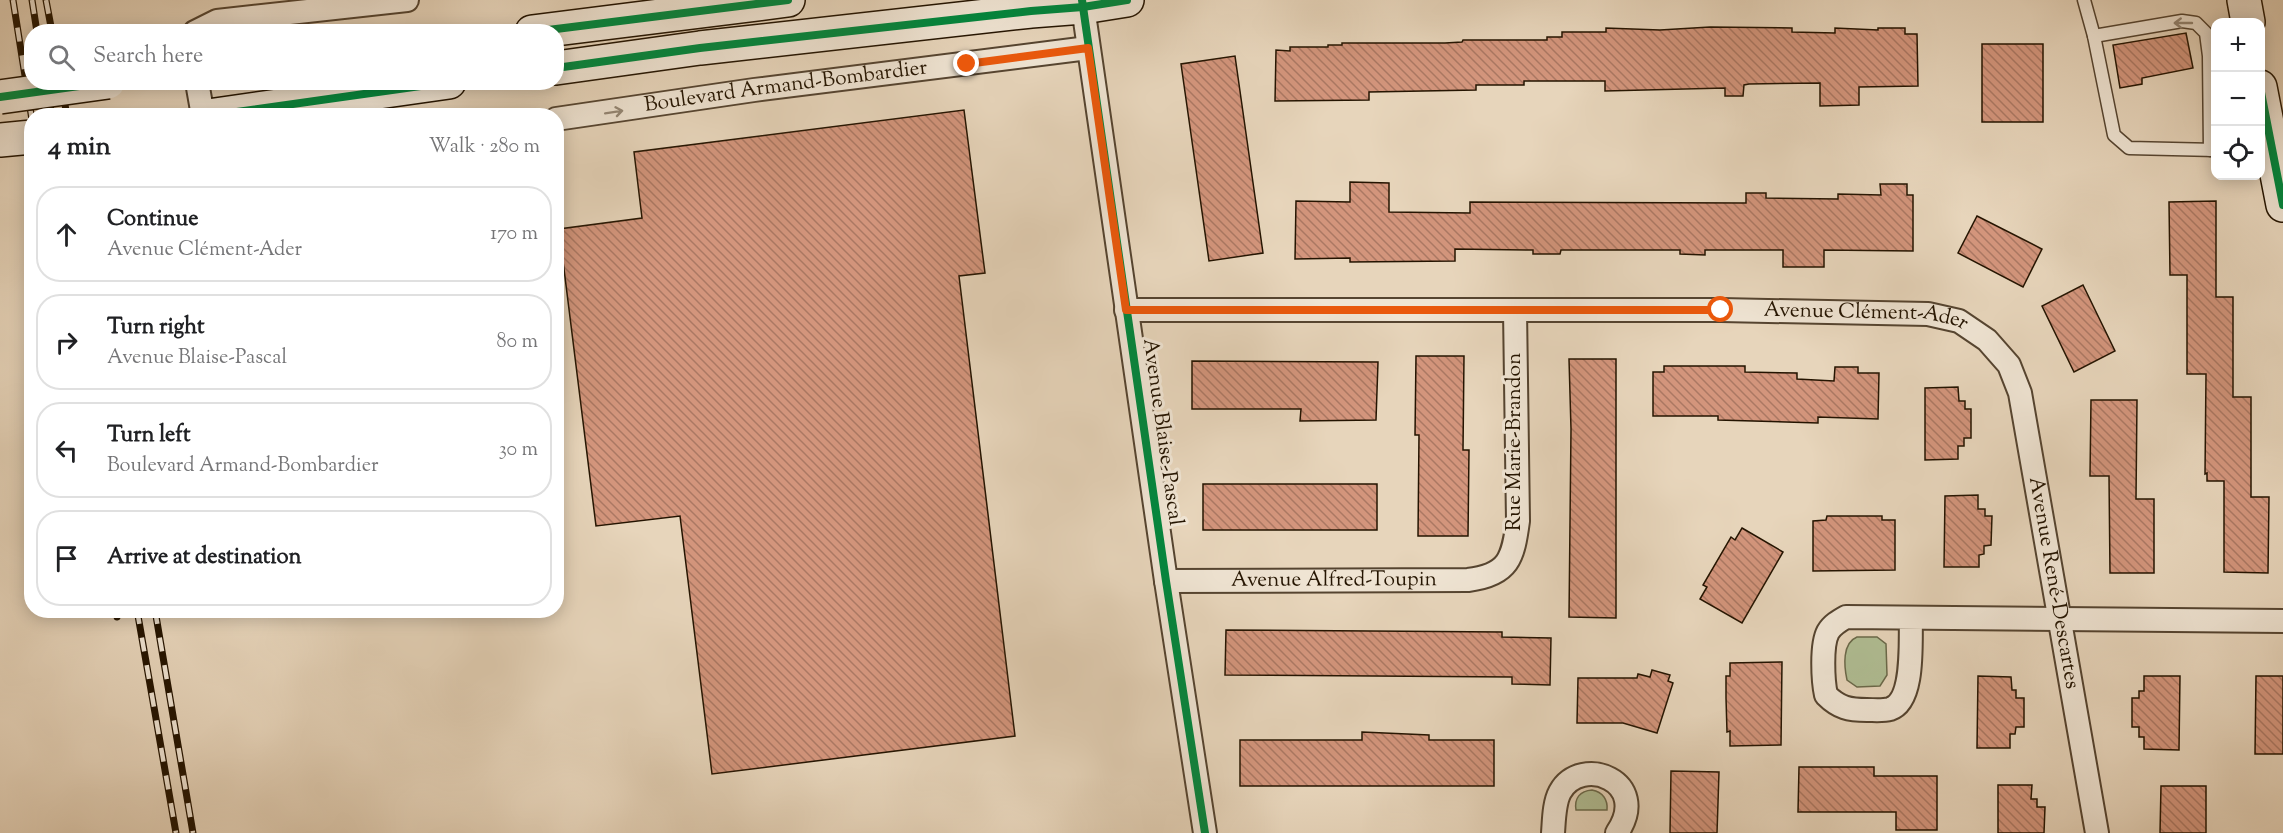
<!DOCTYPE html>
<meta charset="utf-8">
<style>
body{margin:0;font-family:"Sorts Mill Goudy",serif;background:#f2f2f2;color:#202124}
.controls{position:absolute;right:18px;top:18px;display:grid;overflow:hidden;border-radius:12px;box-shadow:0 3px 15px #0003}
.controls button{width:54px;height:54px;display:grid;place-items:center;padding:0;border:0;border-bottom:2px solid #e0e0e0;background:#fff;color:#202124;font:30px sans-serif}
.stop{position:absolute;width:18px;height:18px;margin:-14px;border:4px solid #ea580c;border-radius:50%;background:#fff}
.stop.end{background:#ea580c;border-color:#fff;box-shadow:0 2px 6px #0008}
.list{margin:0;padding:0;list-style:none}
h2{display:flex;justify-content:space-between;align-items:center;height:78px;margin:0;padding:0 24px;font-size:26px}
h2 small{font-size:20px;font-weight:400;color:#757577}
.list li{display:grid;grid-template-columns:39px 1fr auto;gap:18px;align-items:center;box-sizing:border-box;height:96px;margin:0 12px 12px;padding:0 12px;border:2px solid #e0e0e0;border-radius:24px}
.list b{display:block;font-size:22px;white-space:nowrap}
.list p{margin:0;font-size:20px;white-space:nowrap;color:#757577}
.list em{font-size:20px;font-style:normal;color:#757577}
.icon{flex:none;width:33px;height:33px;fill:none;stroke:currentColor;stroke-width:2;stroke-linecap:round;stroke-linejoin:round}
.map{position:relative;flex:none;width:2283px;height:833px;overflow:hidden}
.search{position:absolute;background:#fff;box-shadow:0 3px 15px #0003;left:24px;top:24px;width:540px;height:66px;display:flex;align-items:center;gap:15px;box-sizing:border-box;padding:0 21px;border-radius:24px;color:#757577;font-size:22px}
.panel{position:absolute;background:#fff;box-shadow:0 3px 15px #0003;left:24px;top:108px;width:540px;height:510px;border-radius:24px}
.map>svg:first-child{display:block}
.green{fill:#b0be94;stroke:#6a694a;stroke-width:1.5}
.building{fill:url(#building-back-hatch);stroke:#241401;stroke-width:1.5}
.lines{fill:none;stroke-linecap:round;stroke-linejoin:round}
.lane-casing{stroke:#554430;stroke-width:15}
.street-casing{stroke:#554430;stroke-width:26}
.secondary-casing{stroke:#241401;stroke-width:36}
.lane{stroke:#efe4d3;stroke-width:12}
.street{stroke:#efe4d3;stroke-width:22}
.secondary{stroke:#efe4d3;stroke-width:33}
.rail-casing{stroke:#241401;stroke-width:7}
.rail{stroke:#efe4d3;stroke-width:4.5;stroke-dasharray:14;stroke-linecap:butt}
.secondary-bridge-casing{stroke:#241401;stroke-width:36;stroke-linecap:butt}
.secondary-bridge{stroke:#efe4d3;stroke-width:33}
.cycleway-casing{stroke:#efe4d3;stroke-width:11}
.cycleway{stroke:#00873e;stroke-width:8}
.oneway{stroke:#948674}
.route{stroke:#ea580c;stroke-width:8}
.labels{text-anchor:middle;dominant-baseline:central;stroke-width:6;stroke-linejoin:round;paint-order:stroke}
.street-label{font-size:21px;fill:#241401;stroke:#efe4d3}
</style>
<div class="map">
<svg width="2283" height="833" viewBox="0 0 2283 833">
<defs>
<pattern id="building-back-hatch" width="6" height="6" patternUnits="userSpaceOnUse" patternTransform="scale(1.5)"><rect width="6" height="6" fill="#d3957c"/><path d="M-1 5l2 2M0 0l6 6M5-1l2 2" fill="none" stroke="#ab7863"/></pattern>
</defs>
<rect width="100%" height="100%" fill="#e7d5bb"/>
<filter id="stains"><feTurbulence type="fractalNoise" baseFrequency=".00333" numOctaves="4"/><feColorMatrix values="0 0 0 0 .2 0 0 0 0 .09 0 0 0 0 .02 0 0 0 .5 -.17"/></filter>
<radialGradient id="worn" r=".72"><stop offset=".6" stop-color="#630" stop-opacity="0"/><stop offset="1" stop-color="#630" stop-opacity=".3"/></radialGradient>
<g class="green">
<path d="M1857,637H1877L1886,644L1887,675L1880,686L1857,687L1847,680C1844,666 1842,643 1857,637Z"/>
<path d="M1592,790C1603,792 1608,800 1607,810H1576C1574,798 1580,791 1592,790Z"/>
</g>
<g class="building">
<polygon points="1710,27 1792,28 1792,32 1835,33 1835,28 1878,30 1878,28 1905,28 1905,34 1917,34 1918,86 1859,87 1859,105 1820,106 1820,83 1749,84 1744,85 1743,96 1725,96 1725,88 1605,91 1605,81 1524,81 1524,85 1476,85 1476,90 1369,92 1369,100 1275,101 1276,50 1290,51 1290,47 1328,47 1328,45 1342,45 1342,43 1445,43 1462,42 1463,40 1547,40 1547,37 1562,37 1562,32 1606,32 1606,28 1660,30"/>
<polygon points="2186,33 2193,68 2142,78 2142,84 2120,88 2113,45"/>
<rect x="1982" y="44" width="61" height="78"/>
<polygon points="1235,56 1263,253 1209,261 1181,64"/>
<polygon points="964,110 985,273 959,276 1015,736 712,774 680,516 596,526 559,229 642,218 634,152"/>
<polygon points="1350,182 1389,183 1389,212 1470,213 1470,202 1746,203 1746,193 1766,193 1766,198 1838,199 1838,194 1881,195 1880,184 1907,184 1907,195 1913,195 1913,251 1824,250 1824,267 1783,267 1783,250 1705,250 1705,255 1680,254 1680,250 1561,250 1560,254 1533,254 1533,250 1455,249 1455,261 1350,262 1350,258 1295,259 1296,201 1350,202"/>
<polygon points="2216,201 2216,297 2233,297 2233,397 2251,397 2251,497 2269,497 2268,573 2224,572 2224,481 2207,481 2207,473 2205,474 2206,374 2187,374 2187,275 2170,275 2169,202"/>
<polygon points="1977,216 2042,249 2023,287 1958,253"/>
<polygon points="2083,285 2115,351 2074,372 2042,306"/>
<polygon points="1416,356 1464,356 1463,450 1469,450 1468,536 1418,536 1419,435 1415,435"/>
<polygon points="1569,359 1616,359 1616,618 1569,617 1571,429"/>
<polygon points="1192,361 1378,362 1376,420 1300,421 1301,409 1192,409"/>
<polygon points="1664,366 1745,366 1745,372 1797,373 1797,379 1834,381 1835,367 1858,367 1858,373 1879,373 1878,419 1818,417 1818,423 1718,420 1718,416 1653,416 1653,372 1664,372"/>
<polygon points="1958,387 1959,401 1965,401 1965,409 1971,409 1971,438 1964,438 1964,446 1958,446 1958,459 1925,460 1925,388"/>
<polygon points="2091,400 2137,400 2136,499 2154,499 2154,573 2110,573 2109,476 2090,476"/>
<rect x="1203" y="484" width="174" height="46"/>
<polygon points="1978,495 1978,509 1985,509 1985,516 1992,516 1991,545 1984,546 1984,554 1979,555 1979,567 1944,567 1945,496"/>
<polygon points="1827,516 1882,516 1882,520 1895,520 1895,570 1813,571 1813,521 1826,520"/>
<polygon points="1742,528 1783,552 1742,623 1700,599 1707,587 1703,585 1731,537 1735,540"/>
<polygon points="1226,630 1502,632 1502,637 1551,638 1550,685 1512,684 1512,677 1225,675"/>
<polygon points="1782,662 1781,745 1730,746 1730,731 1727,732 1726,698 1726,676 1730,676 1730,663"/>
<polygon points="1652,670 1670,675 1668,681 1673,683 1657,733 1623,723 1577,723 1578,678 1637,678 1638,674 1650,677"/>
<polygon points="1978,676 2011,677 2012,690 2016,690 2016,698 2024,698 2024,727 2016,727 2015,734 2010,734 2010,748 1977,748"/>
<polygon points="2144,676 2180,676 2179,750 2144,749 2144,737 2139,737 2139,727 2132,727 2132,698 2139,698 2139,691 2144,691"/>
<polygon points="2256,676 2283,676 2283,754 2255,754"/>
<polygon points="1362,732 1429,735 1429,740 1494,740 1494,786 1240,786 1240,740 1362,740"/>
<polygon points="1799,767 1874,767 1874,776 1937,776 1937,830 1896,830 1896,812 1798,812"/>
<polygon points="1671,771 1719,772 1717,833 1670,833"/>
<polygon points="1998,785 2032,785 2031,799 2037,799 2037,807 2045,807 2044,833 1998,833"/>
<polygon points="2161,786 2206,786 2206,833 2160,833"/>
</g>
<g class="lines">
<g class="lane-casing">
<g id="lane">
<polyline points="2084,0 2094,36 2114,135 2129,148 2216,150"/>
<polyline points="2094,36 2182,21 2196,23 2206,33 2209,56 2210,150"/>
</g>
</g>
<g class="street-casing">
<g id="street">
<polyline points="1082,0 1166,581 1205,833"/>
<polyline points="195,32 217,21 407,0"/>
<polyline points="197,82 203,116"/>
<path id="s1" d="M556,119L754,90L1088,48"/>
<path id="s2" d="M1126,310H1721L1928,314L1959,321L1987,340L2009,365L2020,393L2097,833"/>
<path id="s3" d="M1166,581L1468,580C1509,575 1513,558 1518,521L1515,310"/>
<path d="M1911,619C1910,641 1915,701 1890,709C1883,711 1874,710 1867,710C1849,710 1839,708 1826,695C1823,681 1821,645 1828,632C1832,625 1839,621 1846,617L2283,621"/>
<path d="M1553,833C1554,820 1554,803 1560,792C1581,754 1652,781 1617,833"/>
</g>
</g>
<g class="secondary-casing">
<g id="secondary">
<polyline points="2244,0 2248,22"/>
<polyline points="532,32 788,0"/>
<polyline points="556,68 700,48 1031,11 1083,7 1127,0"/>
<polyline points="2260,87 2283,205"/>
<polyline points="208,116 449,82"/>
<polyline points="0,140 32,137"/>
</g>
</g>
<use href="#lane" class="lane"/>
<use href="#street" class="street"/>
<use href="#secondary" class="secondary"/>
<g class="rail-casing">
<g id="rail">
<polyline points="13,0 32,120"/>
<polyline points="32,0 37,32"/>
<polyline points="46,0 52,32"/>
<polyline points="46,82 52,116"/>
<polyline points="61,82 67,116"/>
<polyline points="116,610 117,617"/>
<polyline points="137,610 176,833"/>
<polyline points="155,610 193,833"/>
</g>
</g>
<use href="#rail" class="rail"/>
<g class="secondary-bridge-casing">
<polyline id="secondary-bridge" points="0,97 108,82"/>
</g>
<use href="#secondary-bridge" class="secondary-bridge"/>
<g class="cycleway-casing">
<g id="cycleway">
<polyline points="1082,0 1166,581 1205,833"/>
<polyline points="532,32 788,0"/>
<polyline points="556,68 700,48 1031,11 1083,7 1127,0"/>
<polyline points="2260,87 2283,205"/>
<polyline points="0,97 108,82"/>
<polyline points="208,116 449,82"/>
</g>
</g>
<use href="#cycleway" class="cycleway"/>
</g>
<defs><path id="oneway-shaft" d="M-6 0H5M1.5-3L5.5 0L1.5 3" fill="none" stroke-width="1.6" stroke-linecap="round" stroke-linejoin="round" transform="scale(1.5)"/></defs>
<g class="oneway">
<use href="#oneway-shaft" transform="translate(2183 23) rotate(180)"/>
<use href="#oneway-shaft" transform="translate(614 112) rotate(-9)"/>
</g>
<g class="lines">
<polyline class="route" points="967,64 1088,48 1126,310 1721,310"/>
</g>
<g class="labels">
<g class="street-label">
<text stroke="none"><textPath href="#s1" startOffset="232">Boulevard Armand-Bombardier</textPath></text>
<text stroke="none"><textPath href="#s2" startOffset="740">Avenue Clément-Ader</textPath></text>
<text transform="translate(1162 432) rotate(82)">Avenue Blaise-Pascal</text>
<text transform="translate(1515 442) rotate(-90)">Rue Marie-Brandon</text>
<text stroke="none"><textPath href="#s3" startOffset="168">Avenue Alfred-Toupin</textPath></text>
<text stroke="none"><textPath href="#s2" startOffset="1124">Avenue René-Descartes</textPath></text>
</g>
</g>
<rect width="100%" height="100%" filter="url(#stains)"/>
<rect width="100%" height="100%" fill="url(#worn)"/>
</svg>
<div class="controls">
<button>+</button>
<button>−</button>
<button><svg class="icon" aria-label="locate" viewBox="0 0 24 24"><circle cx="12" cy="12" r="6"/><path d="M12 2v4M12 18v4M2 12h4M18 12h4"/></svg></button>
</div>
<div class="stop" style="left:1721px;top:310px"></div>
<div class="stop end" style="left:967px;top:64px"></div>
<div class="search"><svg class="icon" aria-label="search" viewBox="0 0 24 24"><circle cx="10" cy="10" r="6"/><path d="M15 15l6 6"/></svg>Search here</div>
<section class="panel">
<h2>4 min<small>Walk · 280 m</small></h2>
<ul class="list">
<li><svg class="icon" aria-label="ahead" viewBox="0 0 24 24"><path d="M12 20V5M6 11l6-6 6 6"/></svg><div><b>Continue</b><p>Avenue Clément-Ader</p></div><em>170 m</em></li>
<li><svg class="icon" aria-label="right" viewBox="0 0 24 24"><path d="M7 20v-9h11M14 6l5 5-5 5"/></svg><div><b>Turn right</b><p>Avenue Blaise-Pascal</p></div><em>80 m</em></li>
<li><svg class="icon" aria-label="left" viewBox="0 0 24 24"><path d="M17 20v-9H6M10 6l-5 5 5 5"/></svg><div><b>Turn left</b><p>Boulevard Armand-Bombardier</p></div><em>30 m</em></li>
<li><svg class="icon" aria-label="arrive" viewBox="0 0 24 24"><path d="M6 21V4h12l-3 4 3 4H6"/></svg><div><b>Arrive at destination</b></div></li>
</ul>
</section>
</div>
